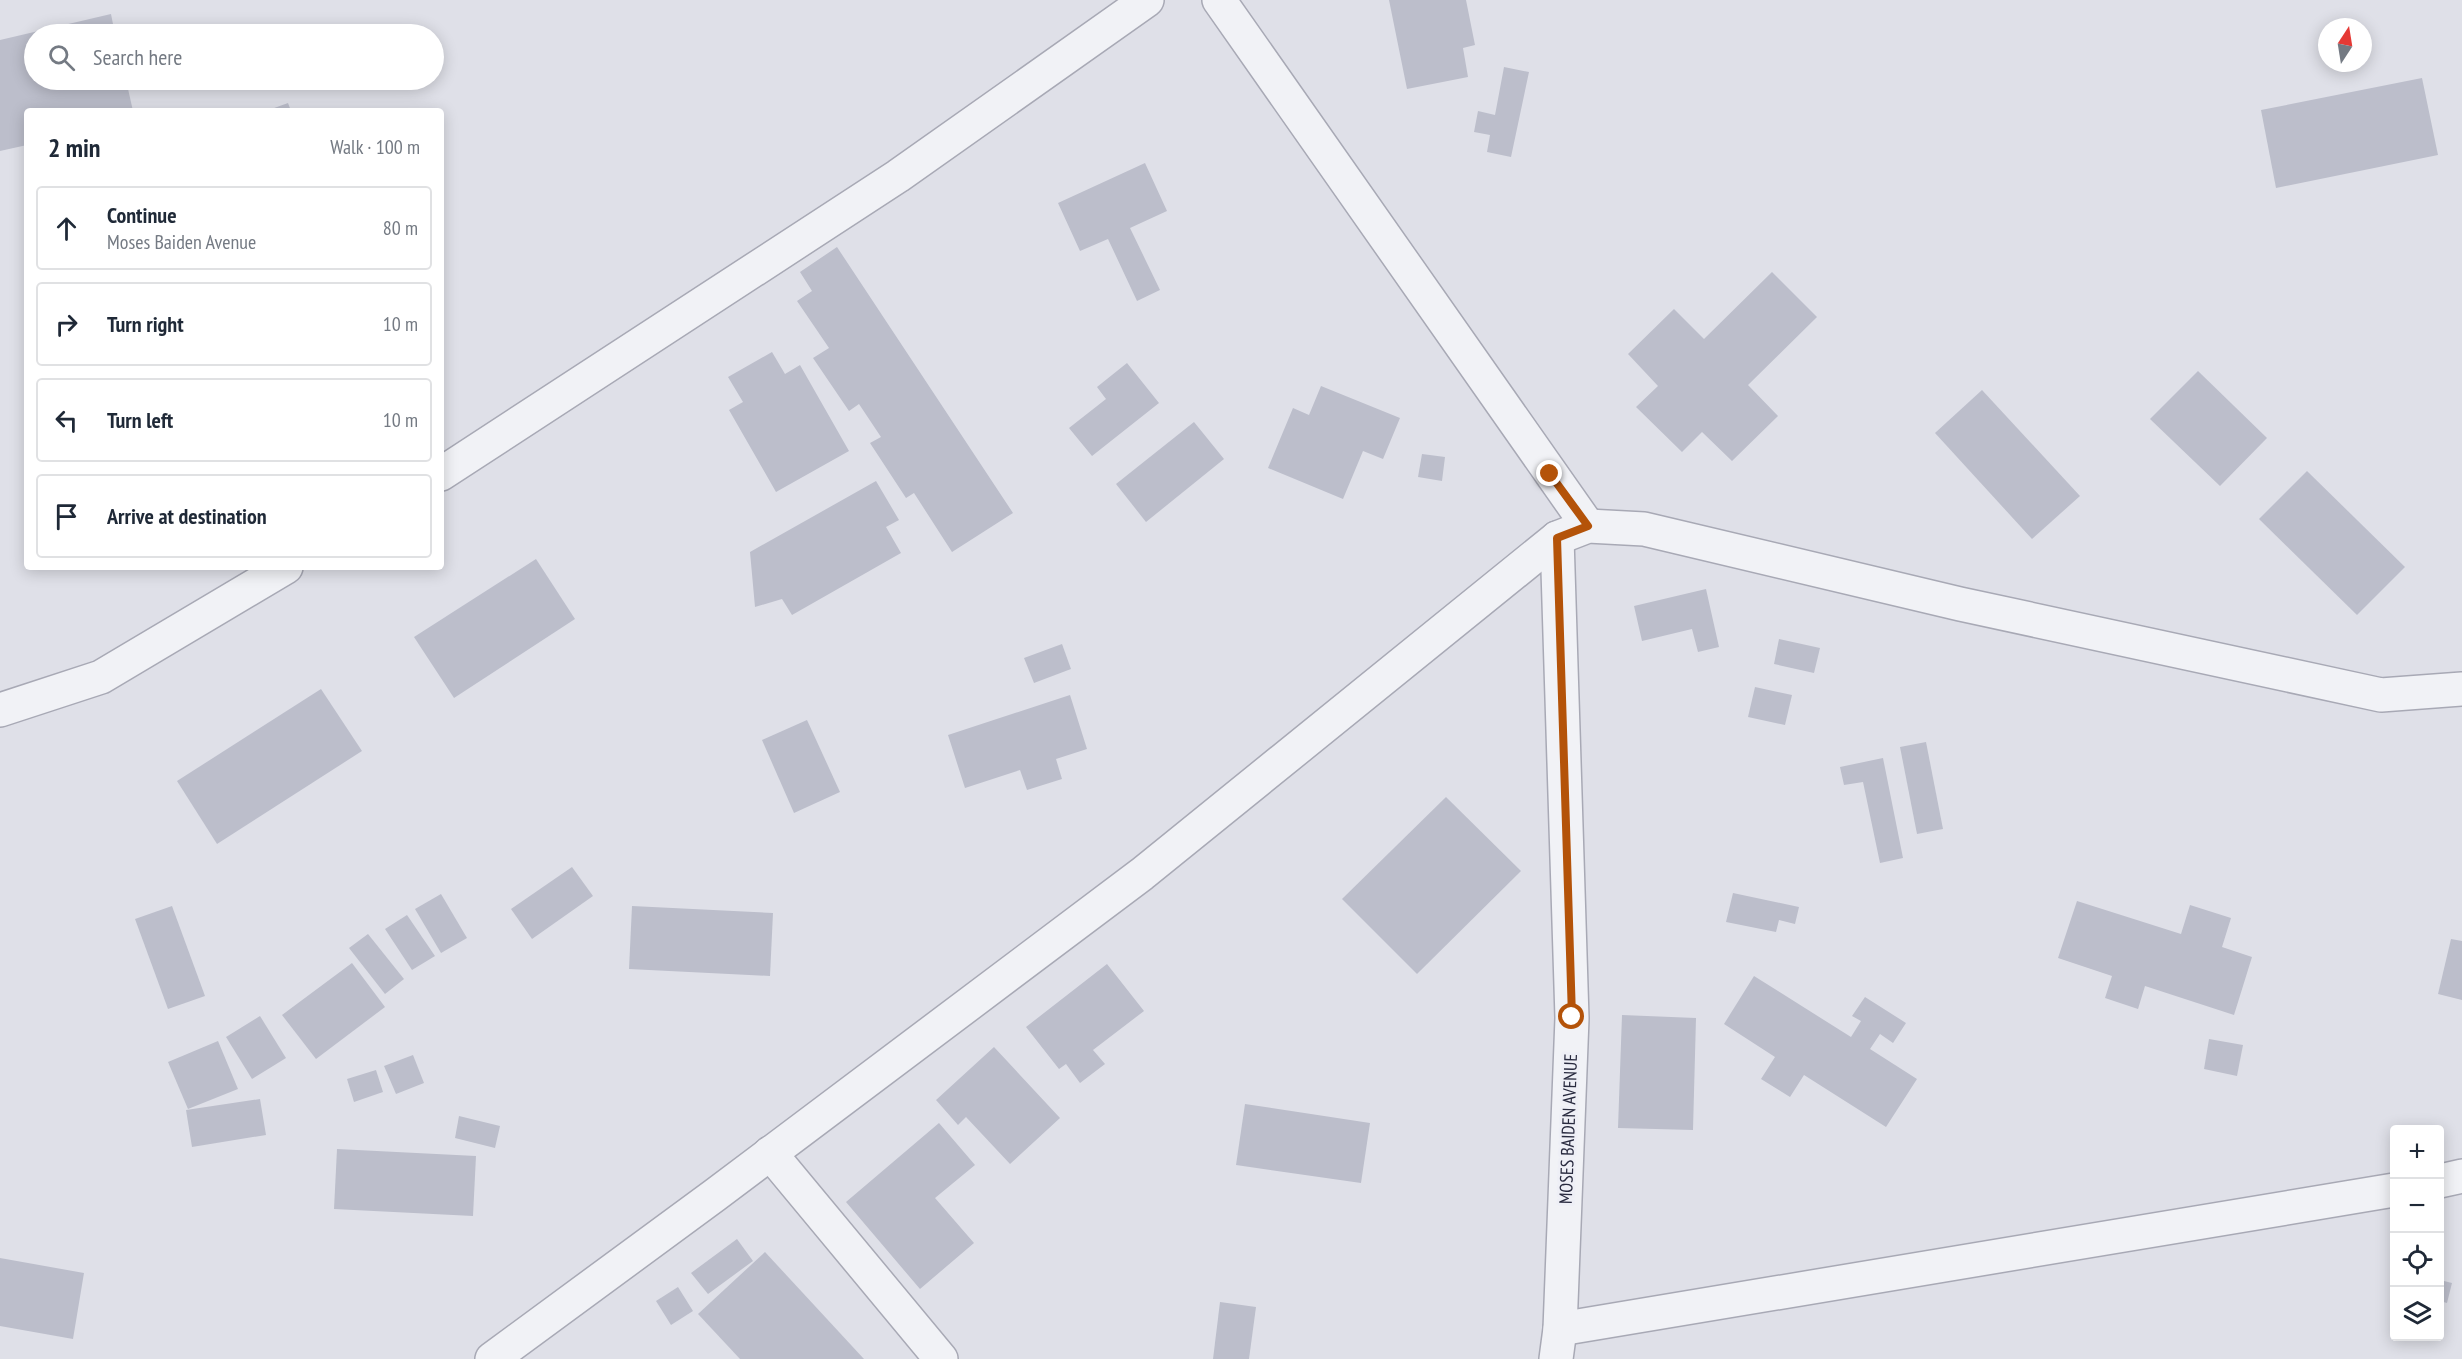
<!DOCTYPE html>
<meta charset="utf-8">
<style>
body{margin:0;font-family:"PT Sans Narrow",sans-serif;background:#f2f2f3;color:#1f2937}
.controls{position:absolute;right:18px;bottom:18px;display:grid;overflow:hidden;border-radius:6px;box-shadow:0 3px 15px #0003}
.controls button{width:54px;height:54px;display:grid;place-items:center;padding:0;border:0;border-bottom:2px solid #e0e1e3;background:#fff;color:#1f2937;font:30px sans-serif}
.compass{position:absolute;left:2318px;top:18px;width:54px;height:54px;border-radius:50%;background:#fff;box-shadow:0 3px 15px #0003;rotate:12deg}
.stop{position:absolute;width:18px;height:18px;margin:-14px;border:4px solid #b45309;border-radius:50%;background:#fff}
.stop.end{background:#b45309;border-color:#fff;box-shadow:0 2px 6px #0008}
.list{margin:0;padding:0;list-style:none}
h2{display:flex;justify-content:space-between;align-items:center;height:78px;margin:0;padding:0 24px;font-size:26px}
h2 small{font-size:20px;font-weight:400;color:#747a83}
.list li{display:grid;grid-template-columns:39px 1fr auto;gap:18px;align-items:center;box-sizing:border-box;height:84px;margin:0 12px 12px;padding:0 12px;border:2px solid #e0e1e3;border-radius:6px}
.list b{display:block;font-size:22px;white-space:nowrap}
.list p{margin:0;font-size:20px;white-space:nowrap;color:#747a83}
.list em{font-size:20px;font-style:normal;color:#747a83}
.icon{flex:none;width:33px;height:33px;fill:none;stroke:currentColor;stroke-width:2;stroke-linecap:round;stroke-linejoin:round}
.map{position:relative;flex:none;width:2462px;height:1359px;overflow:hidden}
.search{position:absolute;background:#fff;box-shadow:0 3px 15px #0003;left:24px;top:24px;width:420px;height:66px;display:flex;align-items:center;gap:15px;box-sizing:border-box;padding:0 21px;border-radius:33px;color:#747a83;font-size:22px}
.panel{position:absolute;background:#fff;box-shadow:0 3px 15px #0003;left:24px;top:108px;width:420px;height:462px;border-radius:6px}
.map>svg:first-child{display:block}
.building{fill:#bcbecb}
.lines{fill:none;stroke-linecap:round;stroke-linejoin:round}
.street-casing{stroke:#a8a9b5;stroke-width:36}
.street{stroke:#f1f2f6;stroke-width:33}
.route{stroke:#b45309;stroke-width:8}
.labels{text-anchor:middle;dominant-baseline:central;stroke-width:6;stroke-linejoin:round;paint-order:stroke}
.street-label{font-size:18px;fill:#282a3f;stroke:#eeeff6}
</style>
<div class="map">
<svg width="2462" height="1359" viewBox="0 0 2462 1359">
<rect width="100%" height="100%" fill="#dfe0e8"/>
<g class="building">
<polygon points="1389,0 1466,0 1475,45 1463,48 1468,77 1407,89"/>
<polygon points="111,14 115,34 34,34 34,80 126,80 133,111 27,111 27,145 0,151 0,40"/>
<polygon points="1504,67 1529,72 1511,157 1487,152 1490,135 1474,132 1478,111 1495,115"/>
<polygon points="2422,78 2438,155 2276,188 2261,110"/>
<polygon points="288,103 291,111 266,111"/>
<polygon points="1145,163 1167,211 1130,228 1160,290 1137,301 1108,239 1080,251 1058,203"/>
<polygon points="837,247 1013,513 952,552 914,493 906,498 870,443 881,437 859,404 849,411 813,358 829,348 797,301 812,291 800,272"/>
<polygon points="1772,272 1817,317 1748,385 1778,416 1732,461 1702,432 1682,452 1636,407 1658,386 1628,354 1674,309 1704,339"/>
<polygon points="772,352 785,374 800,365 849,451 776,492 729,410 743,402 728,377"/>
<polygon points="1127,363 1159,403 1092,456 1069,428 1106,399 1097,387"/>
<polygon points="2198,371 2267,438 2220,486 2150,419"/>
<polygon points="1321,386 1400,418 1383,459 1363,451 1343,499 1268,468 1293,408 1309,415"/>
<polygon points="1982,390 2080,496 2032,539 1935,433"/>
<polygon points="1194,422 1224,459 1146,522 1116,484"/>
<polygon points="1422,454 1445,457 1442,481 1418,477"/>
<polygon points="2307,471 2405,567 2357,615 2259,519"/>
<polygon points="876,481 899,520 886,527 901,553 792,615 782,599 755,607 750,552"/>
<polygon points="536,559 575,619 454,698 414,637"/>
<polygon points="1706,589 1719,647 1698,652 1692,629 1642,641 1634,606"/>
<polygon points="1779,639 1820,648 1814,673 1774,664"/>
<polygon points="1062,644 1071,669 1034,683 1024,658"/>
<polygon points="1755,687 1792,695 1785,725 1748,717"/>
<polygon points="321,689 362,751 217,844 177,781"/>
<polygon points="1070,695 1087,749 1056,759 1062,779 1027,790 1020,770 965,788 948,735"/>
<polygon points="807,720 840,792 794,813 762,740"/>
<polygon points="1926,742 1943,829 1917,834 1900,747"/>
<polygon points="1883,758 1903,858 1880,863 1863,782 1844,785 1840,767"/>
<polygon points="1446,797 1521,871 1417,974 1342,899"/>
<polygon points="572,867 593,896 532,939 511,909"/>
<polygon points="1733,893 1799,907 1795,924 1779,920 1776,932 1726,922"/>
<polygon points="441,894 467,938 441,953 415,909"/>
<polygon points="2077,901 2181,934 2190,905 2231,918 2222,947 2252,957 2234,1015 2145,986 2138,1009 2105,998 2112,976 2058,958"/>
<polygon points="172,906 205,996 168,1009 135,919"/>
<polygon points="632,906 773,913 770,976 629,969"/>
<polygon points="407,915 435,956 412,970 385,929"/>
<polygon points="368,934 404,979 385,994 349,948"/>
<polygon points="2451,939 2462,941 2462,1000 2438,994"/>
<polygon points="352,963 385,1007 316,1059 282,1015"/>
<polygon points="1107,964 1144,1011 1093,1050 1105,1064 1080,1083 1066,1064 1059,1069 1026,1027"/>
<polygon points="1754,976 1851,1037 1861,1021 1852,1016 1865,997 1906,1023 1893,1043 1880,1034 1870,1049 1917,1079 1886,1127 1804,1075 1790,1097 1761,1079 1775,1057 1724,1024"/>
<polygon points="1622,1015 1696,1018 1693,1130 1618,1128"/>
<polygon points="260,1016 286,1058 252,1079 226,1037"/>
<polygon points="2209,1039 2243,1045 2237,1076 2204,1069"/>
<polygon points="218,1041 238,1089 188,1109 168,1062"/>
<polygon points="994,1047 1060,1118 1010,1164 966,1117 958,1125 936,1100"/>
<polygon points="413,1055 424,1083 396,1094 384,1066"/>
<polygon points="376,1070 383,1092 354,1102 347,1079"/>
<polygon points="260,1099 266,1135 192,1147 186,1110"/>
<polygon points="1245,1104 1370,1123 1361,1183 1236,1165"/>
<polygon points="459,1116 500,1126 495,1148 455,1138"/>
<polygon points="939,1123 975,1165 935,1198 974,1243 920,1289 846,1202"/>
<polygon points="337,1149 476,1156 473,1216 334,1209"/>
<polygon points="737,1239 753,1261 708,1294 691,1273"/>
<polygon points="765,1252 864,1359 740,1359 698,1314"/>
<polygon points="0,1258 84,1273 73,1339 0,1326"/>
<polygon points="2440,1280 2452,1283 2447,1303 2440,1301"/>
<polygon points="678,1287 693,1311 671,1325 656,1301"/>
<polygon points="1220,1302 1256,1307 1249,1359 1213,1359"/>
</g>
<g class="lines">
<g class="street-casing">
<g id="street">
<polyline points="1219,0 1588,526"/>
<polyline points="441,474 898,176 1147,0"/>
<polyline points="0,710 101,677 286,567"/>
<polyline points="770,1153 941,1359"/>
<polyline points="2440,1181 2462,1176"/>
<polyline points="1560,1329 2394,1190"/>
<polyline points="492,1359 715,1195 1142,874 1557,538 1588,526 1644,529 1960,604 2381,695 2462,689"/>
<polyline points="1556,1359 1560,1329 1572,1018 1557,538"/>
</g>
</g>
<use href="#street" class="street"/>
</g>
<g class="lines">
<polyline class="route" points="1550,474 1588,526 1557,538 1572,1017"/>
</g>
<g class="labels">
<g class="street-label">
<text transform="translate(1568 1129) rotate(-88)">MOSES BAIDEN AVENUE</text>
</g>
</g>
</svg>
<div class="controls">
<button>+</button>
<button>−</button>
<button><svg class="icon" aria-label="locate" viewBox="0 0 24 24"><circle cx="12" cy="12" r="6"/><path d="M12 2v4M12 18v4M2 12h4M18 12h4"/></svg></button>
<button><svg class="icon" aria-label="layers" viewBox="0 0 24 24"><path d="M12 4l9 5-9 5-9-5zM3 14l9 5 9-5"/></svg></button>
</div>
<svg class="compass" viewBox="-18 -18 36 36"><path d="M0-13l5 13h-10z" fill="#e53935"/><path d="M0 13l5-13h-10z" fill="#747a83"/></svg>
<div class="stop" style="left:1572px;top:1017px"></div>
<div class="stop end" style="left:1550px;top:474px"></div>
<div class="search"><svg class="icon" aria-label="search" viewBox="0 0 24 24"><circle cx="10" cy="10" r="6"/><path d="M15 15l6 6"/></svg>Search here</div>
<section class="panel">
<h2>2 min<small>Walk · 100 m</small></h2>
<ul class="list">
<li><svg class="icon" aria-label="ahead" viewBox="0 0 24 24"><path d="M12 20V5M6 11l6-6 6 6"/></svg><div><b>Continue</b><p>Moses Baiden Avenue</p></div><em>80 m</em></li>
<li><svg class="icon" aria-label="right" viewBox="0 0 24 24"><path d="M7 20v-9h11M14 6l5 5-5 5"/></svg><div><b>Turn right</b></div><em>10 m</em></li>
<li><svg class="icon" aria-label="left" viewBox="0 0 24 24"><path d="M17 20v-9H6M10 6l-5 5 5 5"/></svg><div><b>Turn left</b></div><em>10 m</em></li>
<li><svg class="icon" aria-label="arrive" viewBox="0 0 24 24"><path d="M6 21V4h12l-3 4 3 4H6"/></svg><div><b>Arrive at destination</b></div></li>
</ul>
</section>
</div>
